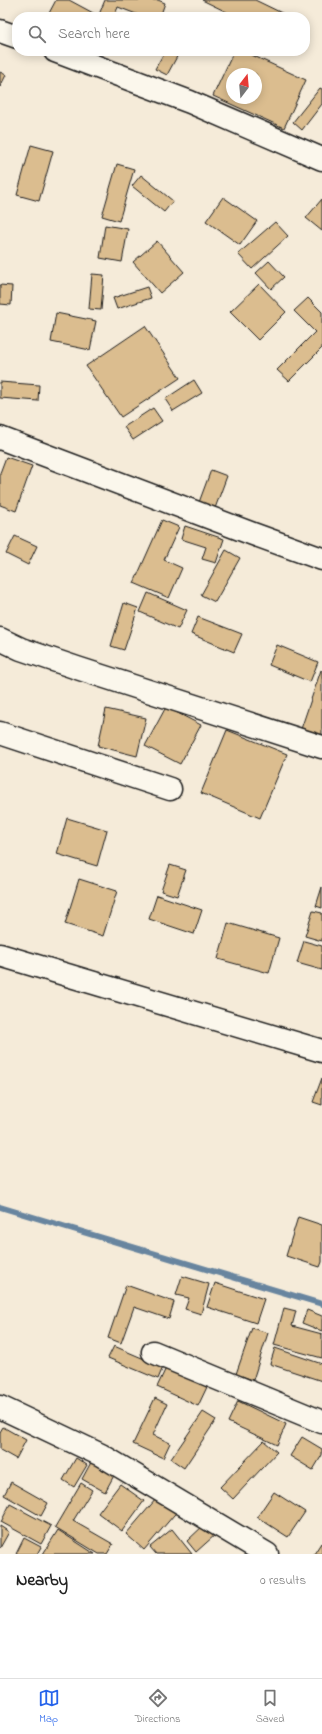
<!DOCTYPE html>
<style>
body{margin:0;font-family:"Indie Flower",sans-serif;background:#f6f6f6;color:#222}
.compass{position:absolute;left:226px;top:68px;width:36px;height:36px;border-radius:50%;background:#fff;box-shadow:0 2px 10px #0003;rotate:16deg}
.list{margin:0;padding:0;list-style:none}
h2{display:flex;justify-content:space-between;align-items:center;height:52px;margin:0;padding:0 16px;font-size:17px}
h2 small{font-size:13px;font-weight:400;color:#767676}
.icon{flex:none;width:22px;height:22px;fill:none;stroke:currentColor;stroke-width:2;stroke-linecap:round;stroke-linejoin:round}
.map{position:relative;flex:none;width:322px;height:1554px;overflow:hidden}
.search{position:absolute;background:#fff;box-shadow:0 2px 10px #0003;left:12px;right:12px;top:12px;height:44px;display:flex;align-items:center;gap:10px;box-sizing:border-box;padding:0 14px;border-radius:16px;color:#767676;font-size:15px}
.sheet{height:124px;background:#fff}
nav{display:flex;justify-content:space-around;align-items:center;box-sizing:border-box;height:56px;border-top:1px solid #e0e0e0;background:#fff;font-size:11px;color:#767676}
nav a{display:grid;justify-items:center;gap:2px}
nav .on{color:#2563eb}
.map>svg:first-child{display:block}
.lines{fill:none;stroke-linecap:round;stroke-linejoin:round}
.stream{stroke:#68859f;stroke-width:6}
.building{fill:#dbbd8f;stroke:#1c1c1c;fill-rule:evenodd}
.street-casing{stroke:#1c1c1c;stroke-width:25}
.street{stroke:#fbf7ec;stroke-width:22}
</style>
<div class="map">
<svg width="322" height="1554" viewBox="0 0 322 1554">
<rect width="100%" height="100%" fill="#f5ebd9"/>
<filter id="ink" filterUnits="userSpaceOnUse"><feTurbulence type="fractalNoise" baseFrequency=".025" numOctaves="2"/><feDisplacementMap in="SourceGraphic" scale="8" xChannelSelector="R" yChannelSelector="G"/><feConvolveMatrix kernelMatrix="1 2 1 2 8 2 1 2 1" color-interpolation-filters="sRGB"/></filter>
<g filter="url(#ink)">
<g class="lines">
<polyline class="stream" points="0,1207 322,1304"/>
</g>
<g class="building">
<polygon points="56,0 69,0 95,14 94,17 47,17"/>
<polygon points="105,0 158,0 165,3 160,17 144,17 118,7 114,17 98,17"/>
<polygon points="202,0 255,0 290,17 237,17"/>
<polygon points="165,51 180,51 167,75 155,69"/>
<path d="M234,51H243L306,80L284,128L213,96ZM232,74H256V98H232Z"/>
<polygon points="0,72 6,75 0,87"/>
<polygon points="320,88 322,89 322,104 302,130 293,122"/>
<polygon points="31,145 53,151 39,201 17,195"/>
<polygon points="117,164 134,169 119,221 102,216"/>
<polygon points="141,175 173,201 164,212 132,186"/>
<polygon points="223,197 257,221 240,245 206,221"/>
<polygon points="322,199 322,231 306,218"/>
<polygon points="275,222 288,236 252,269 238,254"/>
<polygon points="105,225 128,229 122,262 100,258"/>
<polygon points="157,241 184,272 160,293 133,262"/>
<polygon points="269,261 284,277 271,289 256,273"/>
<polygon points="92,274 104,275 101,310 89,309"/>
<polygon points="259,284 286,312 258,340 230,312"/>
<polygon points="0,285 12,286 11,305 0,304"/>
<polygon points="147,287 151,298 117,309 113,298"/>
<polygon points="308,298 322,312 322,348 289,381 277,370 315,332 294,311"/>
<polygon points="56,313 96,321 90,350 51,342"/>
<polygon points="145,326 180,378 121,417 86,366"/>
<polygon points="194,380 202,393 173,411 165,399"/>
<polygon points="0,382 39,385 38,401 0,398"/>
<polygon points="153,408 162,421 133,440 124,427"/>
<polygon points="6,457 32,466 16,511 0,505 0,473"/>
<polygon points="211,470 227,476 214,511 198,505"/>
<polygon points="162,520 179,527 164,560 182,568 169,598 134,583"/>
<polygon points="185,526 224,539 216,563 202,559 206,547 181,539"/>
<polygon points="15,536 37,546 28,565 6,554"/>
<polygon points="226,550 240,558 215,602 201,595"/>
<polygon points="148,593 187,610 178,629 140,612"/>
<polygon points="124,603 138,608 124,650 111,646"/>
<polygon points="198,617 242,634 234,652 191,634"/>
<polygon points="277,645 318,662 310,682 269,665"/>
<polygon points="321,670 322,671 322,736 301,729"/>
<polygon points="166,707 201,725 180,764 145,746"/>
<polygon points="106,709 146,718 137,756 98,746"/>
<polygon points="227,730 287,754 260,818 201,793"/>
<polygon points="67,818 107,830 97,866 57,854"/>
<polygon points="170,865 186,870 177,896 161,891"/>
<polygon points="79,879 117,891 103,936 65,924"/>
<polygon points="322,887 322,908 316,906"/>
<polygon points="157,895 202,910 194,934 149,919"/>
<polygon points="313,911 322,913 322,941 305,936"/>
<polygon points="228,923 279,938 269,973 218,959"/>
<polygon points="304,941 322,946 322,970 297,963"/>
<polygon points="322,1078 322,1105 313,1102"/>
<polygon points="298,1217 322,1225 322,1262 320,1267 286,1256"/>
<polygon points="182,1276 209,1284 201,1314 185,1309 189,1298 176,1295"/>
<polygon points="215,1283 264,1299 256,1323 207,1307"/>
<polygon points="126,1285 174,1302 169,1319 134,1307 121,1343 108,1338"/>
<polygon points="284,1308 296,1311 292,1326 322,1334 322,1358 274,1345"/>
<polygon points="307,1310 322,1316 322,1331 302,1323"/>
<polygon points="252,1328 268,1333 253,1380 236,1374"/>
<polygon points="114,1346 163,1367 158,1379 108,1358"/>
<polygon points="275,1348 322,1364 322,1381 270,1364"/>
<polygon points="166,1368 207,1387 198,1406 157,1387"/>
<polygon points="155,1398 167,1404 153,1435 170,1443 163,1458 133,1444"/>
<polygon points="238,1401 286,1424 277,1445 228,1422"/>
<polygon points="203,1412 216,1420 184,1468 171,1459"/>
<polygon points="3,1427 26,1440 16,1459 0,1450 0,1432"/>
<polygon points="302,1437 322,1449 322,1455 313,1470 290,1456"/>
<polygon points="264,1441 277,1452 233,1499 220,1487"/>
<polygon points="95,1455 118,1468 105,1492 82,1479"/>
<polygon points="76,1458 87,1465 74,1487 63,1480"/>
<polygon points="11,1482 48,1503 41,1516 4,1495"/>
<polygon points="81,1483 92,1490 73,1521 113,1544 107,1554 99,1554 55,1527"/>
<polygon points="120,1484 144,1501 122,1531 98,1513"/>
<polygon points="162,1492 180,1508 144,1550 126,1534"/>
<polygon points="274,1492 305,1512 288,1537 257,1517"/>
<polygon points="10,1504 51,1526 41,1544 1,1522"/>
<polygon points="205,1524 215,1535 196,1552 187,1541"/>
<polygon points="0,1526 9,1532 0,1548"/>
<polygon points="172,1529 192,1554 156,1554 150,1547"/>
<polygon points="58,1530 95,1554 43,1554"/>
<polygon points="24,1538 41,1547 37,1554 16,1554"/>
<polygon points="321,1543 322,1544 322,1554 314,1554"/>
</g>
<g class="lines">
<g class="street-casing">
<g id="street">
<polyline points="0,31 17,37"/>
<polyline points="55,51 190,102 322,159"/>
<polyline points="0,438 253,534 322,559"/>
<polyline points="0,639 21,649 77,668 322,747"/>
<polyline points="0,733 170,789"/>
<polyline points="0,955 322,1051"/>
<polyline points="153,1352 322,1422"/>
<polyline points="0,1407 101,1455 267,1554"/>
</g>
</g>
<use href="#street" class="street"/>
</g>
</g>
</svg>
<svg class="compass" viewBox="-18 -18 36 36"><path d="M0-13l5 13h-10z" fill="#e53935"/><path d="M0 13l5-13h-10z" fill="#767676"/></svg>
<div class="search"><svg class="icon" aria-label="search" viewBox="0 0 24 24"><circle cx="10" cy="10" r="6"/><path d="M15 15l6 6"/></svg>Search here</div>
</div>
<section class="sheet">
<h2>Nearby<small>0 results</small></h2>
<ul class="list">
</ul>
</section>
<nav>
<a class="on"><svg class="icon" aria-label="map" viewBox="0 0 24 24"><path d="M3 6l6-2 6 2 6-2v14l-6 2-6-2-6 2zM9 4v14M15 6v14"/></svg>Map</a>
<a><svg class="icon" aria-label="directions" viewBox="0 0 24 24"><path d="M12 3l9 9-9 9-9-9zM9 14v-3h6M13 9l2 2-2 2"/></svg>Directions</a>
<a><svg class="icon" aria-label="saved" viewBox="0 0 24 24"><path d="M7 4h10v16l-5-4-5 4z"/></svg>Saved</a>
</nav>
